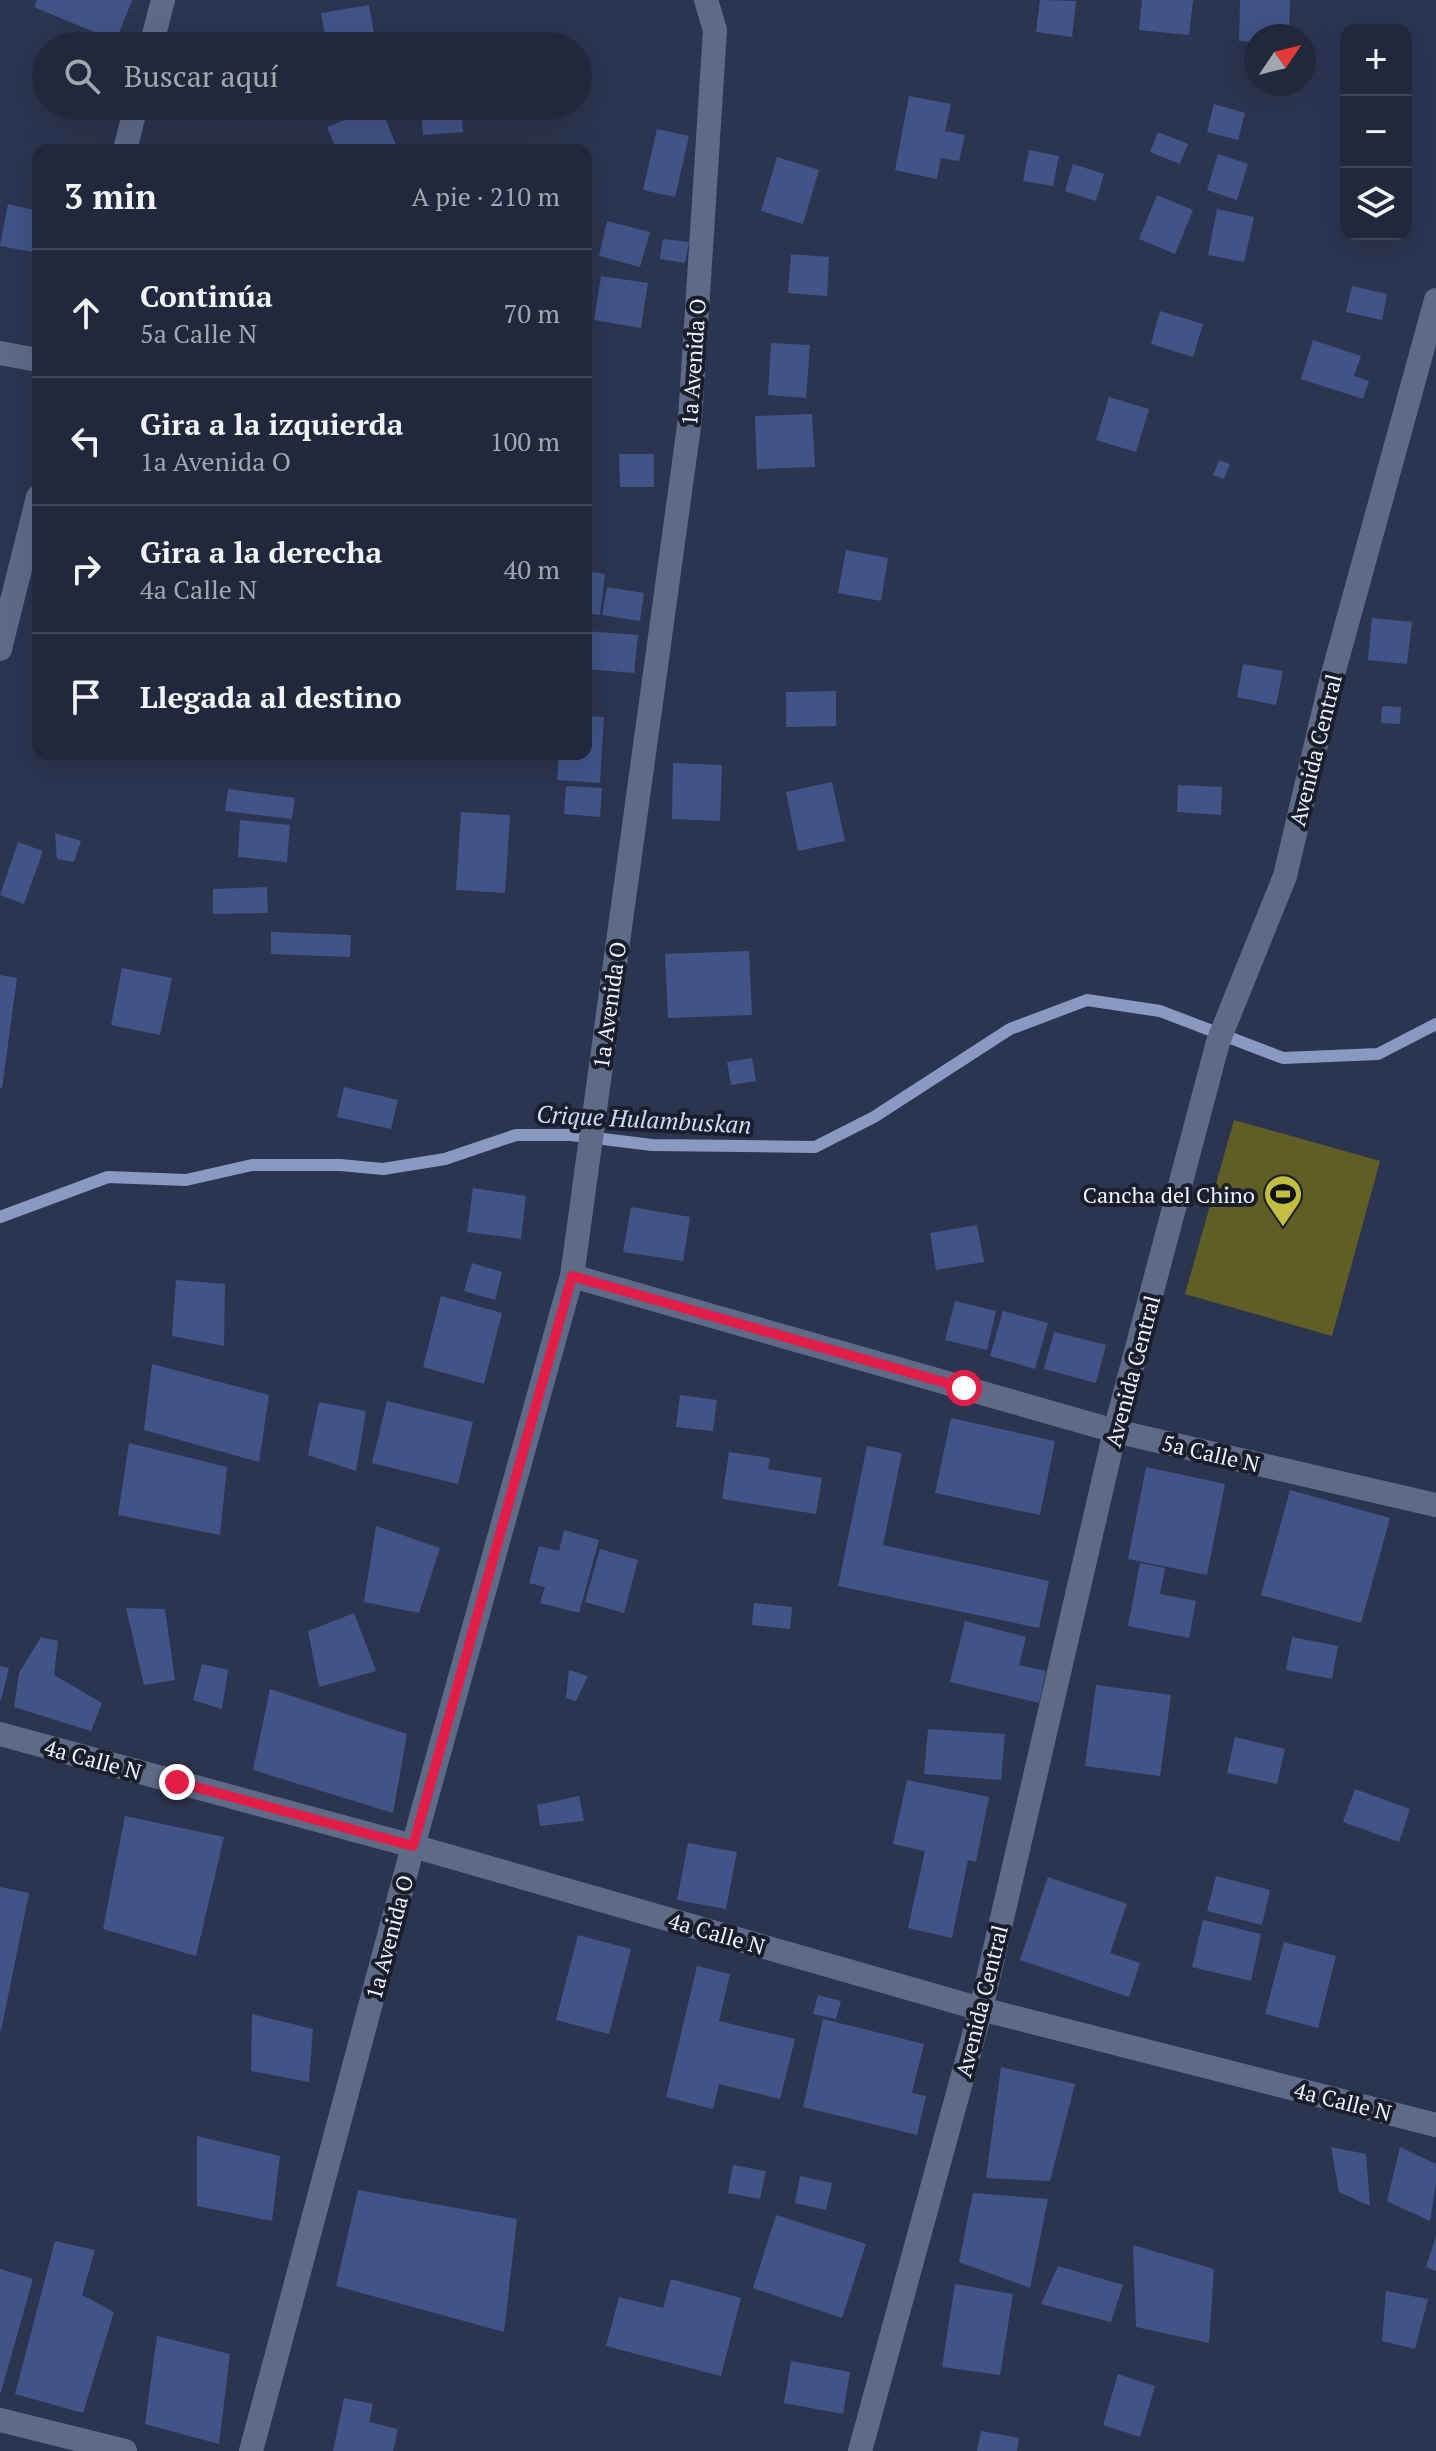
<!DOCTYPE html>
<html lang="es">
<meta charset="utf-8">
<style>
body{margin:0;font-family:"PT Serif",serif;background:#2d3447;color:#f1f3f6}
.controls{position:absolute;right:24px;top:24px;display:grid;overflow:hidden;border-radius:16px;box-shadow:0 8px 32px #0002}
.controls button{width:72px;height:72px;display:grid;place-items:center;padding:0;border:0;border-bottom:2px solid #3e4456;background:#21283c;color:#f1f3f6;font:40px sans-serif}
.compass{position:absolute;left:1244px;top:24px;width:72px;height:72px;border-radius:50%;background:#21283c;box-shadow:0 8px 32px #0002;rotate:55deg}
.stop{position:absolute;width:24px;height:24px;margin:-18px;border:6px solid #e11d48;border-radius:50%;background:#fff}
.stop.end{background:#e11d48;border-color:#fff;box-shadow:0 2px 8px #0008}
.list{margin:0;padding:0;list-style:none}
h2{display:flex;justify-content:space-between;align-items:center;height:104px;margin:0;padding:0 32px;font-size:34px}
h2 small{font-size:26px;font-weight:400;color:#a2a6af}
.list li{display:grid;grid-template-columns:52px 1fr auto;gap:24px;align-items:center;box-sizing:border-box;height:128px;padding:0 32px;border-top:2px solid #3e4456}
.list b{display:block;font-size:30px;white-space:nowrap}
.list p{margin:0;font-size:26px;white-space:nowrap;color:#a2a6af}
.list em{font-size:26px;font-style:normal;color:#a2a6af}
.icon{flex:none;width:44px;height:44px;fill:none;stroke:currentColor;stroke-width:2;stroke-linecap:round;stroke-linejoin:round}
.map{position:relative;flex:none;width:1436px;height:2451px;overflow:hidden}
.search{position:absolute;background:#21283c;box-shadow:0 8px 32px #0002;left:32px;top:32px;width:560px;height:88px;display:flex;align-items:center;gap:20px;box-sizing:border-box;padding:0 28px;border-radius:44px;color:#a2a6af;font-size:30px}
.panel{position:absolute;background:#21283c;box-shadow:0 8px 32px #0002;left:32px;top:144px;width:560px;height:616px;border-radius:16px}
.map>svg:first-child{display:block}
.green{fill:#605e25}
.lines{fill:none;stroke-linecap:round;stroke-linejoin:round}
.stream{stroke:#8a99c2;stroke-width:12}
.building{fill:#425387}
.minor{stroke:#5f6a87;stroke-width:24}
.route{stroke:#e11d48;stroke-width:10}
.labels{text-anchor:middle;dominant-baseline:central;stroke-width:8;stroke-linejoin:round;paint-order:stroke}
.street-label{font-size:22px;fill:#edf1fc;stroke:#191e2a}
.poi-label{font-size:22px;fill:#edf1fc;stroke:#191e2a;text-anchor:end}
.water-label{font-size:24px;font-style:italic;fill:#cedbfb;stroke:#191e2a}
</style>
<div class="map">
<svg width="1436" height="2451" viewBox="0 0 1436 2451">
<rect width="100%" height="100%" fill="#2c3550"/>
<polygon class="green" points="1234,1120 1380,1161 1332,1336 1185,1294"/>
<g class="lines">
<polyline class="stream" points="0,1217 108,1177 186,1180 252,1165 340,1165 383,1169 445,1159 516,1135 571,1135 652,1145 815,1147 874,1117 1010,1029 1087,1000 1160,1011 1283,1058 1378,1054 1436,1024"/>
</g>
<g class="building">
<polygon points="37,0 132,0 116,41 34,7"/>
<polygon points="1040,0 1076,1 1072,37 1036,32"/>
<polygon points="1142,0 1193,0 1189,35 1139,30"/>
<polygon points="1240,0 1290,0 1289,36 1256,36 1256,42 1239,41"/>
<polygon points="369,5 376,46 327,46 321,13"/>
<polygon points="448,39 449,46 412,46 412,43"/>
<polygon points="909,96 951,104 945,131 965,135 959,161 941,158 937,179 895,170"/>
<polygon points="1214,104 1245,113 1238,140 1207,132"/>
<polygon points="380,106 398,150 337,150 327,127"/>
<polygon points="421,106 461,106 463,132 423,135"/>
<polygon points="657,129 689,136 675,197 643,190"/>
<polygon points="1158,132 1188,144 1180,164 1150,152"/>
<polygon points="1029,150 1059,156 1053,186 1023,181"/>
<polygon points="1218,154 1248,164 1237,200 1207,190"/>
<polygon points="777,157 819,170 803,224 761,211"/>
<polygon points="1073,164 1104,174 1096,201 1065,191"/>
<polygon points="1157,195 1193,210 1175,254 1139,239"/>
<polygon points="8,204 38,211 38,253 0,246"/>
<polygon points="1217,209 1254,217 1244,262 1208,255"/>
<polygon points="607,221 650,232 640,267 599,256"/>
<polygon points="663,239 689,242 685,263 660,259"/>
<polygon points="791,254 829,257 827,296 788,293"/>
<polygon points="601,276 648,283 641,328 594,320"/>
<polygon points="1352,286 1387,294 1382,320 1346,312"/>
<polygon points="1160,311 1203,324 1193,357 1151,344"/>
<polygon points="1313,340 1361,356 1354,376 1369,381 1363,399 1301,379"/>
<polygon points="771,343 810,345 806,398 768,395"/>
<polygon points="1109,397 1149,409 1136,452 1096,440"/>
<polygon points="812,414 815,467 757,469 755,416"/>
<polygon points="619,454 654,454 654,487 620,487"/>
<polygon points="1219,460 1230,464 1224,479 1213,475"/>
<polygon points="846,550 888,558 881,601 838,593"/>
<polygon points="586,571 605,574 600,615 586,613"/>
<polygon points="607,587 644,593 640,621 602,615"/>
<polygon points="1372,618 1412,622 1407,664 1368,660"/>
<polygon points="586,631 638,635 634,673 586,669"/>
<polygon points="1243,664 1283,671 1276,705 1237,697"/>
<polygon points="836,691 836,726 786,727 786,692"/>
<polygon points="1382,706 1401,707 1400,724 1381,723"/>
<polygon points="586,716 604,717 600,783 557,780 559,754 586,754"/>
<polygon points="673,763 722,765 720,821 672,819"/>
<polygon points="832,782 845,841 798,851 786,792"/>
<polygon points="1178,785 1222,787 1221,815 1177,812"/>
<polygon points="566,786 602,788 600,817 564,814"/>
<polygon points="228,789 295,798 292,819 225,811"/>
<polygon points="461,812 510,815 505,893 456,890"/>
<polygon points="240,820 290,825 287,862 238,857"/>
<polygon points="55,833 81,841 74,862 57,859"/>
<polygon points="18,842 43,851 24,904 0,895"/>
<polygon points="267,887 268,913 213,914 213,889"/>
<polygon points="271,932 351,935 350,957 271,954"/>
<polygon points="749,951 752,1015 668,1018 665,954"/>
<polygon points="122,968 172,978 160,1035 111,1025"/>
<polygon points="0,975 17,978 2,1088 0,1088"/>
<polygon points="752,1058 756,1081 731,1085 727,1062"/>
<polygon points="344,1087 398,1100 391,1129 337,1117"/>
<polygon points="473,1188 526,1196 521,1239 467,1232"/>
<polygon points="631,1207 690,1217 683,1261 623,1252"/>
<polygon points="977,1225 984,1262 936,1270 930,1233"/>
<polygon points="472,1263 502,1272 495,1300 464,1291"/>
<polygon points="176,1280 225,1284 224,1346 172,1336"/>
<polygon points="441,1296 502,1313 484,1384 423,1367"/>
<polygon points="955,1301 996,1311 987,1350 945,1340"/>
<polygon points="1003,1311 1048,1323 1035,1369 990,1356"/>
<polygon points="1054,1332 1106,1345 1096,1383 1044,1369"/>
<polygon points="152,1364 269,1395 259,1462 144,1430"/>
<polygon points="680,1395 717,1400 713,1431 676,1427"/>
<polygon points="387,1401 473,1422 458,1484 372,1463"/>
<polygon points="319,1402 366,1411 356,1471 308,1455"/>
<polygon points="951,1418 1055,1441 1040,1515 935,1493"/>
<polygon points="129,1443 227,1467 220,1535 118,1515"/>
<polygon points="867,1446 902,1453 883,1545 1049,1581 1039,1628 838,1586"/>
<polygon points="729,1452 770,1458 768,1469 822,1478 816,1514 722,1499"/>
<polygon points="1146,1467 1225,1484 1207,1575 1128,1559"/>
<polygon points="1290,1490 1390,1518 1361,1623 1261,1595"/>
<polygon points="376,1526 440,1548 419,1613 364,1602"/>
<polygon points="564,1530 599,1540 579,1613 540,1603 545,1587 529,1583 539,1546 559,1551"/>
<polygon points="600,1549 638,1560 624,1613 585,1602"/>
<polygon points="1140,1563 1165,1568 1160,1594 1196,1601 1189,1638 1128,1626"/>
<polygon points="754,1603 792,1607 790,1629 752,1625"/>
<polygon points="126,1608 165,1609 175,1680 144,1685"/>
<polygon points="354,1613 376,1671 319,1687 308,1631"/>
<polygon points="965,1621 1026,1637 1019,1665 1046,1671 1039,1703 950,1682"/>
<polygon points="41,1637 58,1641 54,1675 102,1703 91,1731 14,1707 19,1673"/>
<polygon points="1292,1637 1338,1646 1332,1679 1286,1670"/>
<polygon points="202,1664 228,1670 222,1709 193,1700"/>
<polygon points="0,1666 9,1668 1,1700 0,1700"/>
<polygon points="569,1670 588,1676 576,1701 566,1698"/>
<polygon points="1096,1685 1171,1695 1160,1776 1085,1766"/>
<polygon points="270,1689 407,1734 393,1813 253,1770"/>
<polygon points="928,1729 1005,1734 1001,1780 924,1774"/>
<polygon points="1235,1737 1285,1749 1277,1784 1227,1773"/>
<polygon points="907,1780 989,1797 976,1862 968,1860 952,1938 908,1928 925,1851 893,1844"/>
<polygon points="1355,1789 1410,1809 1399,1842 1343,1822"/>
<polygon points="579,1796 584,1821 540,1826 537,1805"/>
<polygon points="125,1816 224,1837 196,1956 103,1929"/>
<polygon points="688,1843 737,1852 726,1909 677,1900"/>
<polygon points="1216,1876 1270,1890 1262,1925 1207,1911"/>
<polygon points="1048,1877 1127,1904 1110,1953 1140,1963 1129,1997 1020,1960"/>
<polygon points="0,1887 29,1893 1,2031 0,2031"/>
<polygon points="1203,1920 1261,1934 1251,1981 1192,1967"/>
<polygon points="578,1935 631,1949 609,2034 556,2020"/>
<polygon points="1284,1942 1336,1956 1318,2028 1265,2014"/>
<polygon points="697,1966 730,1974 719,2021 795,2039 780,2099 719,2084 713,2109 666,2097"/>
<polygon points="818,1995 841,2001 836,2019 813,2014"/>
<polygon points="252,2014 313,2029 309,2082 251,2071"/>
<polygon points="823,2019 924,2044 912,2093 926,2096 917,2135 803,2107"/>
<polygon points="1001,2067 1075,2084 1050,2181 986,2178"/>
<polygon points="197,2136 280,2156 272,2221 197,2206"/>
<polygon points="1331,2147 1366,2154 1370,2206 1339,2192"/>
<polygon points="1400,2147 1436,2164 1436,2184 1430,2221 1387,2201"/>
<polygon points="733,2165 766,2171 760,2199 728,2193"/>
<polygon points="800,2176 832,2183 826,2210 795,2203"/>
<polygon points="358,2190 517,2219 504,2332 336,2286"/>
<polygon points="973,2193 1048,2199 1030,2288 959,2262"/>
<polygon points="776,2215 866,2244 842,2318 753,2288"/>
<polygon points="1436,2236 1436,2271 1426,2267"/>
<polygon points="55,2241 95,2250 82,2295 114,2312 83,2413 15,2394"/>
<polygon points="1133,2245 1214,2269 1209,2343 1136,2327"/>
<polygon points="1058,2266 1123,2285 1111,2322 1041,2304"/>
<polygon points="0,2269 33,2279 1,2392 0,2392"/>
<polygon points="671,2279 741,2298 721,2376 606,2346 619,2297 663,2308"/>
<polygon points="955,2284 1013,2294 1000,2375 942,2367"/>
<polygon points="1386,2291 1428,2299 1415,2349 1382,2341"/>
<polygon points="157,2336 230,2354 219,2444 145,2424"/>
<polygon points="791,2361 850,2372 843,2414 784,2403"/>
<polygon points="1118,2374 1155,2386 1140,2437 1103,2425"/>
<polygon points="344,2398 373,2404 369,2422 398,2429 393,2451 333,2451"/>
<polygon points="981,2431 1019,2438 1017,2451 977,2451"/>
</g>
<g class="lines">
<g class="minor">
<polyline points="151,46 163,0"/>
<polyline points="125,150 136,106"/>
<polyline points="0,353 38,360"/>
<polyline points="0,649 38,497"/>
<polyline points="572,1276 1115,1431 1436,1505"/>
<polyline points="0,1734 413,1846 981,2009 1436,2125"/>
<polyline points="0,2420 125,2451"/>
<polyline points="251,2451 413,1846 572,1276 690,419 715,30 706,0"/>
<polyline points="860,2451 981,2009 1115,1431 1218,1042 1285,876 1330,685 1436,300"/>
</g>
</g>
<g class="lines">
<polyline class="route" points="177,1782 413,1846 572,1276 964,1388"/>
</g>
<defs>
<g id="stadium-pin" transform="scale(2)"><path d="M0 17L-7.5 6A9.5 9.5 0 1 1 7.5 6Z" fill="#c1be40" stroke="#191e2a"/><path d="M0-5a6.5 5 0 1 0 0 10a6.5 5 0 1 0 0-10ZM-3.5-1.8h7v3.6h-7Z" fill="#111"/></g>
</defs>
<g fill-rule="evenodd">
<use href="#stadium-pin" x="1283" y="1194"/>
</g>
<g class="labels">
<g class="street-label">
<text transform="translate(693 362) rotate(-86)">1a Avenida O</text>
<text transform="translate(1315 750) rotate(-76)">Avenida Central</text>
<text transform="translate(609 1005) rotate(-82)">1a Avenida O</text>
<text transform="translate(1132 1371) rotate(-75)">Avenida Central</text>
<text transform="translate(1211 1453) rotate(13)">5a Calle N</text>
<text transform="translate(93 1759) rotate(15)">4a Calle N</text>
<text transform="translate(717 1933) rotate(16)">4a Calle N</text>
<text transform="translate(389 1937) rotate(-75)">1a Avenida O</text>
<text transform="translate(981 2001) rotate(-76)">Avenida Central</text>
<text transform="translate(1343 2101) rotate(14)">4a Calle N</text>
</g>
<g class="poi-label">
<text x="1255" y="1194">Cancha del Chino</text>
</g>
<g class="water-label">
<text transform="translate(644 1119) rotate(3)">Crique Hulambuskan</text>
</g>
</g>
</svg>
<div class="controls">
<button>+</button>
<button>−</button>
<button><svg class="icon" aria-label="layers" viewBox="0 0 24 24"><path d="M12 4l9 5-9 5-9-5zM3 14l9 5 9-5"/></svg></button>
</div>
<svg class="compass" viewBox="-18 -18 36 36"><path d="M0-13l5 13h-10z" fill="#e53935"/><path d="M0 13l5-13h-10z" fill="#a2a6af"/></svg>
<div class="stop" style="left:964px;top:1388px"></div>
<div class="stop end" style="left:177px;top:1782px"></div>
<div class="search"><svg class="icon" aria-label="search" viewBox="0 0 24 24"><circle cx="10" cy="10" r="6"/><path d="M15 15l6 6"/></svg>Buscar aquí</div>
<section class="panel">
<h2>3 min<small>A pie · 210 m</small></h2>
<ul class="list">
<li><svg class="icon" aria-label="ahead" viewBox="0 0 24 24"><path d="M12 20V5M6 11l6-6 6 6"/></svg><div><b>Continúa</b><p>5a Calle N</p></div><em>70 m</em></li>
<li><svg class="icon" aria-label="left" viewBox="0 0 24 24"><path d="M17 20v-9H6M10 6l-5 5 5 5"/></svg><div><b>Gira a la izquierda</b><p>1a Avenida O</p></div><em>100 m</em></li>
<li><svg class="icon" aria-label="right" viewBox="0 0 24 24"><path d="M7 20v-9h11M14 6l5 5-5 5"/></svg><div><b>Gira a la derecha</b><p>4a Calle N</p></div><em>40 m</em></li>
<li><svg class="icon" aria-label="arrive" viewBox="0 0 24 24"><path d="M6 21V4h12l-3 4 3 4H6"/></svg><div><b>Llegada al destino</b></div></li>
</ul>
</section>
</div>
